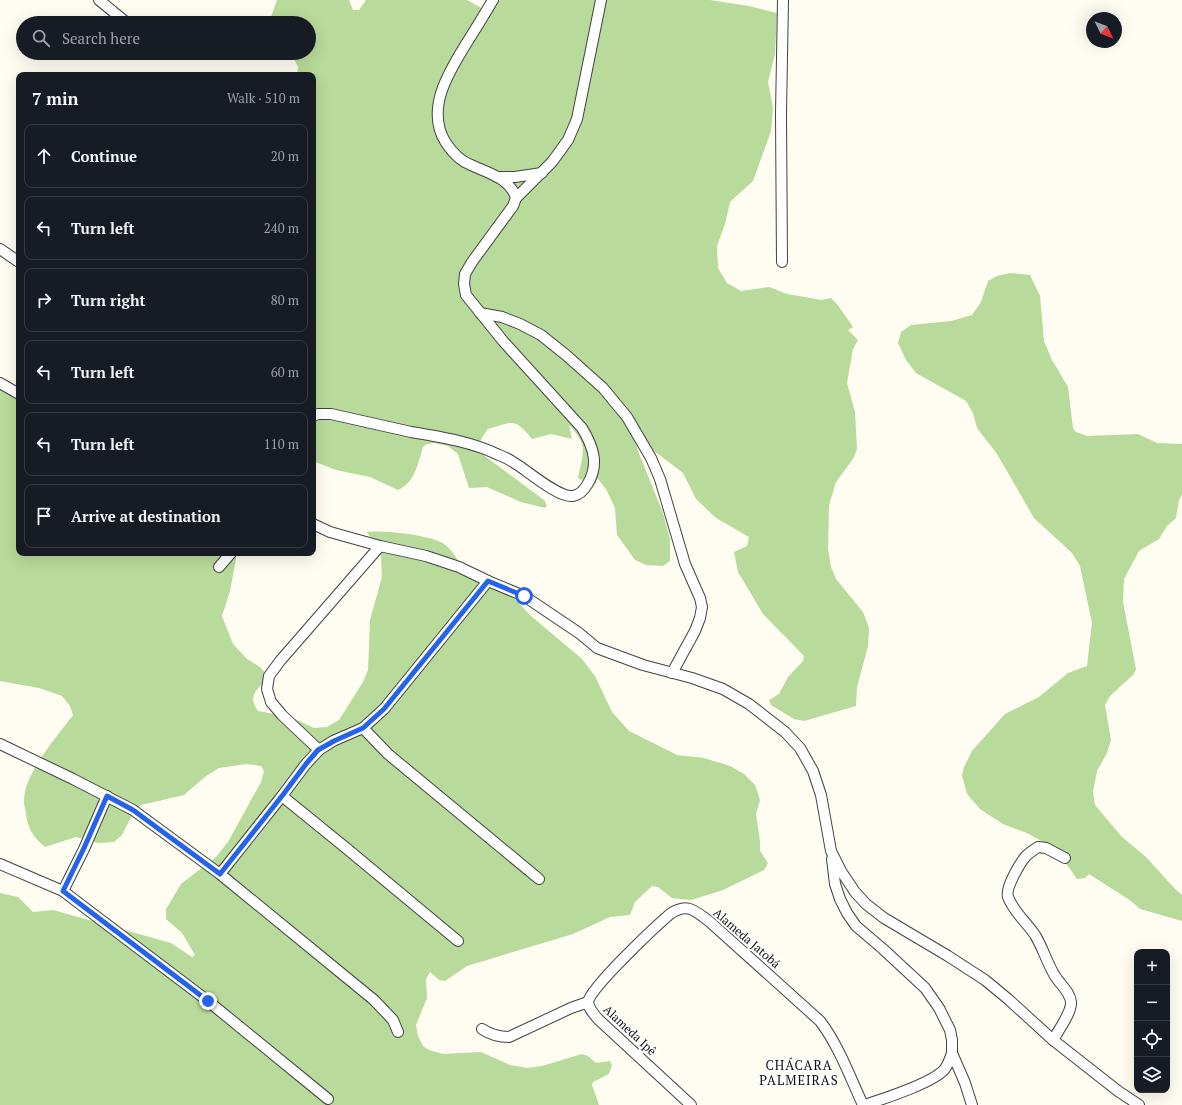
<!DOCTYPE html>
<meta charset="utf-8">
<style>
body{margin:0;font-family:"PT Serif",serif;background:#242831;color:#f1f3f6}
.controls{position:absolute;right:12px;bottom:12px;display:grid;overflow:hidden;border-radius:8px;box-shadow:0 4px 16px #0002}
.controls button{width:36px;height:36px;display:grid;place-items:center;padding:0;border:0;border-bottom:1px solid #363941;background:#171b24;color:#f1f3f6;font:20px sans-serif}
.compass{position:absolute;left:1086px;top:12px;width:36px;height:36px;border-radius:50%;background:#171b24;box-shadow:0 4px 16px #0002;rotate:133deg}
.stop{position:absolute;width:12px;height:12px;margin:-9px;border:3px solid #2563eb;border-radius:50%;background:#fff}
.stop.end{background:#2563eb;border-color:#fff;box-shadow:0 1px 4px #0008}
.list{margin:0;padding:0;list-style:none}
h2{display:flex;justify-content:space-between;align-items:center;height:52px;margin:0;padding:0 16px;font-size:17px}
h2 small{font-size:13px;font-weight:400;color:#9ea1a6}
.list li{display:grid;grid-template-columns:26px 1fr auto;gap:12px;align-items:center;box-sizing:border-box;height:64px;margin:0 8px 8px;padding:0 8px;border:1px solid #363941;border-radius:8px}
.list b{display:block;font-size:15px;white-space:nowrap}
.list em{font-size:13px;font-style:normal;color:#9ea1a6}
.icon{flex:none;width:22px;height:22px;fill:none;stroke:currentColor;stroke-width:2;stroke-linecap:round;stroke-linejoin:round}
.map{position:relative;flex:none;width:1182px;height:1105px;overflow:hidden}
.search{position:absolute;background:#171b24;box-shadow:0 4px 16px #0002;left:16px;top:16px;width:300px;height:44px;display:flex;align-items:center;gap:10px;box-sizing:border-box;padding:0 14px;border-radius:22px;color:#9ea1a6;font-size:15px}
.panel{position:absolute;background:#171b24;box-shadow:0 4px 16px #0002;left:16px;top:72px;width:300px;height:484px;border-radius:8px}
.map>svg:first-child{display:block}
.forest{fill:#b8da9a}
.lines{fill:none;stroke-linecap:round;stroke-linejoin:round}
.street-casing{stroke:#424242;stroke-width:12}
.street{stroke:#fff;stroke-width:10}
.route{stroke:#2563eb;stroke-width:5}
.labels{text-anchor:middle;dominant-baseline:central;stroke-width:4;stroke-linejoin:round;paint-order:stroke}
.street-label{font-size:12px;fill:#0f0f0f;stroke:#fff}
.neighbourhood-label{font-size:13px;letter-spacing:1px;fill:#0f0f0f;stroke:#fff}
</style>
<div class="map">
<svg width="1182" height="1105" viewBox="0 0 1182 1105">
<rect width="100%" height="100%" fill="#fffcf1"/>
<g class="forest">
<path d="M277,0H349L353,10H359L366,0H467L485,10L496,0H710L749,6L777,13L775,54L768,82L773,108L771,131L753,181L730,202L725,224L717,246L718,268L727,283L741,291L769,287L787,294L822,300L831,298L837,304L853,327L848,330L858,340L853,349L847,383L855,412L857,449L853,459L836,482L829,505L828,549L831,567L836,579L863,612L869,628L868,646L857,687L856,706L804,721L794,719L771,705L769,700L779,694L788,677L803,661L804,656L763,614L738,572L734,552L747,546L749,537L716,518L696,499L683,473L637,438L635,441L638,451L663,513L670,539V561L663,566L646,565L635,560L617,535L615,508L606,489L594,474L581,480L578,478C583,453 589,445 569,425L572,439L551,434L532,439C514,417 514,422 488,429C482,437 477,443 482,454L544,500L547,505L545,508L521,502L487,487L469,488L458,454L448,446L434,443L427,444L423,447C418,463 415,483 398,490L370,477L336,470L313,461V75H297L298,67L291,53H309V23H272L271,17Z"/>
<polygon points="1010,273 1030,275 1040,296 1044,341 1052,360 1068,387 1073,428 1076,432 1087,436 1138,434 1157,443 1182,444 1182,494 1179,500 1176,518 1167,526 1159,539 1139,551 1124,579 1123,602 1136,669 1133,675 1110,696 1105,705 1111,740 1107,753 1097,771 1093,792 1095,805 1122,837 1146,857 1176,890 1182,895 1182,921 1140,909 1131,901 1089,874 1085,878 1077,879 1063,859 1045,843 1027,833 1003,824 980,809 967,794 962,775 964,767 972,751 1005,714 1039,697 1068,673 1087,666 1092,623 1080,566 1072,553 1034,518 997,454 977,428 973,413 966,401 916,373 906,360 898,343 901,332 911,325 951,321 972,315 981,302 988,281 997,276"/>
<path d="M0,388L19,399V553H237L230,591L222,616L233,644L247,659L260,667L267,675V680C255,690 248,697 258,711L291,717L314,728L327,727L339,720L363,682L368,670L370,620L382,577L381,555L367,532C382,530 432,535 444,544C452,550 456,557 461,566L473,568L484,577L507,591L531,616L582,659L595,676L612,712L629,731L677,755L704,758L730,766L744,774L755,785L760,800L756,814L760,841V851L768,863L764,870L723,890L691,900L672,898L658,887L652,886L635,902L630,915L610,917L573,934L467,966L445,981L439,980L430,972L426,979L427,998L416,1025L418,1036L423,1046L429,1050L443,1054L481,1052L510,1065L527,1068L542,1066L582,1054L588,1056L596,1063L610,1061L612,1065L609,1074L593,1082L592,1085L599,1105H0V893L18,897L33,912L53,910L171,943L192,957L195,955L182,933L166,919V909L181,884L216,857L228,842L261,782L264,771L261,766L247,764L219,768L206,776L184,795L141,805L133,813L122,835L114,842L99,843L76,837L45,847C33,837 28,829 26,814C26,810 24,806 24,802C23,774 57,737 73,715L70,706L62,696L39,688L0,681Z"/>
</g>
<g class="lines">
<g class="street-casing">
<g id="street">
<polyline points="99,0 127,23"/>
<polyline points="497,177 515,177 542,173"/>
<polyline points="516,198 552,162 568,140 577,119 601,0"/>
<polyline points="0,249 19,262"/>
<polyline points="782,262 781,114 783,0"/>
<polyline points="480,313 502,317 520,324 541,335 566,355 603,388 627,417 651,458 660,479 685,564 700,598 702,607 700,618 695,631 672,673"/>
<polyline points="0,383 19,394"/>
<path d="M313,416L318,414H331C358,420 384,426 411,432C441,437 472,442 499,455C504,457 509,459 513,462C527,470 558,498 573,496C579,495 584,490 587,485C600,465 593,446 582,428L503,341L466,295L464,284L465,274L472,262L513,206L516,198C510,178 488,173 471,165C460,161 452,152 446,143C425,110 448,73 466,44C475,30 484,15 493,0"/>
<polyline points="313,524 330,532 380,546 426,556 459,567 488,581 524,596 579,633 597,648 643,665 692,678 723,689 749,704 785,732 800,748 813,771 821,795 831,851 841,871 855,892 866,904 884,918 948,956 985,980 1008,999 1053,1040 1118,1091 1139,1105"/>
<polyline points="219,567 231,553"/>
<polyline points="363,728 388,754 539,879"/>
<polyline points="0,744 73,779 133,810 220,874 282,796 306,764 319,750 333,741 363,728 384,709 488,581"/>
<polyline points="319,750 282,715 271,702 267,689 269,676 280,661 380,546"/>
<polyline points="282,796 346,848 458,941"/>
<polyline points="832,859 835,884 840,899 847,913 856,926 883,949 925,988 939,1008 950,1030 952,1040 952,1053 965,1083 972,1105"/>
<polyline points="0,864 63,891 76,901 208,1001 328,1099"/>
<polyline points="220,874 374,1000 393,1020 398,1032"/>
<polyline points="63,891 84,849 107,796"/>
<path d="M588,1002C591,987 655,927 670,914C688,902 695,911 710,922L820,1021C839,1046 850,1077 863,1105"/>
<path d="M482,1029C491,1035 499,1037 509,1037L571,1008L588,1002C589,1009 593,1013 598,1019L691,1105"/>
<path d="M1053,1040C1058,1031 1072,1012 1071,1002C1070,992 1060,984 1055,976C1047,963 1043,948 1035,935C1027,923 1013,911 1008,897C1005,888 1020,863 1026,856C1030,852 1034,850 1038,847L1046,848L1065,858"/>
<path d="M865,1105C885,1098 930,1084 944,1070C948,1065 950,1059 952,1053"/>
</g>
</g>
<use href="#street" class="street"/>
</g>
<g class="lines">
<polyline class="route" points="208,1001 63,891 84,848 107,796 133,810 220,874 282,796 306,764 318,750 334,741 363,728 384,709 488,581 524,596"/>
</g>
<g class="labels">
<g class="street-label">
<text transform="translate(747 938) rotate(41)">Alameda Jatobá</text>
<text transform="translate(630 1030) rotate(43)">Alameda Ipê</text>
</g>
<g class="neighbourhood-label">
<text x="799" y="1065">CHÁCARA<tspan x="799" dy="15">PALMEIRAS</tspan></text>
</g>
</g>
</svg>
<div class="controls">
<button>+</button>
<button>−</button>
<button><svg class="icon" aria-label="locate" viewBox="0 0 24 24"><circle cx="12" cy="12" r="6"/><path d="M12 2v4M12 18v4M2 12h4M18 12h4"/></svg></button>
<button><svg class="icon" aria-label="layers" viewBox="0 0 24 24"><path d="M12 4l9 5-9 5-9-5zM3 14l9 5 9-5"/></svg></button>
</div>
<svg class="compass" viewBox="-18 -18 36 36"><path d="M0-13l5 13h-10z" fill="#e53935"/><path d="M0 13l5-13h-10z" fill="#9ea1a6"/></svg>
<div class="stop" style="left:524px;top:596px"></div>
<div class="stop end" style="left:208px;top:1001px"></div>
<div class="search"><svg class="icon" aria-label="search" viewBox="0 0 24 24"><circle cx="10" cy="10" r="6"/><path d="M15 15l6 6"/></svg>Search here</div>
<section class="panel">
<h2>7 min<small>Walk · 510 m</small></h2>
<ul class="list">
<li><svg class="icon" aria-label="ahead" viewBox="0 0 24 24"><path d="M12 20V5M6 11l6-6 6 6"/></svg><div><b>Continue</b></div><em>20 m</em></li>
<li><svg class="icon" aria-label="left" viewBox="0 0 24 24"><path d="M17 20v-9H6M10 6l-5 5 5 5"/></svg><div><b>Turn left</b></div><em>240 m</em></li>
<li><svg class="icon" aria-label="right" viewBox="0 0 24 24"><path d="M7 20v-9h11M14 6l5 5-5 5"/></svg><div><b>Turn right</b></div><em>80 m</em></li>
<li><svg class="icon" aria-label="left" viewBox="0 0 24 24"><path d="M17 20v-9H6M10 6l-5 5 5 5"/></svg><div><b>Turn left</b></div><em>60 m</em></li>
<li><svg class="icon" aria-label="left" viewBox="0 0 24 24"><path d="M17 20v-9H6M10 6l-5 5 5 5"/></svg><div><b>Turn left</b></div><em>110 m</em></li>
<li><svg class="icon" aria-label="arrive" viewBox="0 0 24 24"><path d="M6 21V4h12l-3 4 3 4H6"/></svg><div><b>Arrive at destination</b></div></li>
</ul>
</section>
</div>
